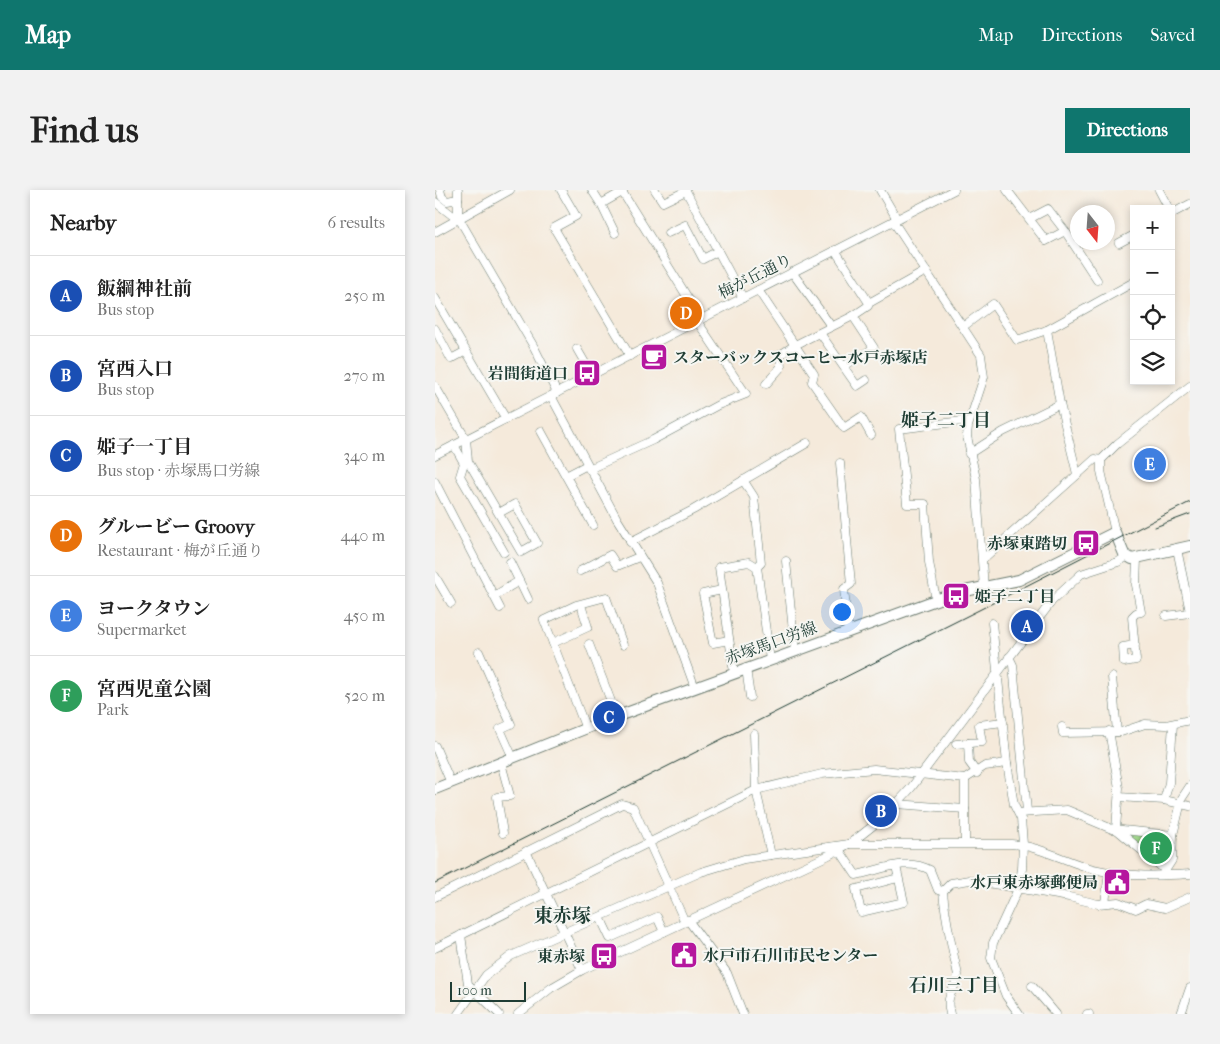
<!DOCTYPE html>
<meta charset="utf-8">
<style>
body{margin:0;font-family:"IM FELL French Canon","Noto Serif JP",serif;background:#f2f2f2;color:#222}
.controls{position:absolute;right:15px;top:15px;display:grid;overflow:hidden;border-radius:0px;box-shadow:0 2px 8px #0003}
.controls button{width:45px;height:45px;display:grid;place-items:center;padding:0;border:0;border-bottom:1px solid #e0e0e0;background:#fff;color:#222;font:25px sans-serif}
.compass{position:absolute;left:635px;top:15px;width:45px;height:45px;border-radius:50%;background:#fff;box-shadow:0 2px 8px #0003;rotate:163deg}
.scale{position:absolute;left:15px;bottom:12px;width:76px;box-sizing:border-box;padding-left:5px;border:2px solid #1f3d34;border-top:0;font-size:14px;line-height:18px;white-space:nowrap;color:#1f3d34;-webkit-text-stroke:4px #f6f6f2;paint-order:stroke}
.you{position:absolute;left:406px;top:421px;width:18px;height:18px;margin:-12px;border:4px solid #fff;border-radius:50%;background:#1a73e8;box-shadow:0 0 0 8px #1a73e833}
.badge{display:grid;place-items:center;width:32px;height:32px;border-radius:50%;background:#0f766e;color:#fff;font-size:16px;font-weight:700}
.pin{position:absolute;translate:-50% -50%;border:2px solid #fff;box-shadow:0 1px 5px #0006}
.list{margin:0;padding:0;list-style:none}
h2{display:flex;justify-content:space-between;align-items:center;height:65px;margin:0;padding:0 20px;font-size:21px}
h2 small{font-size:16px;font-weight:400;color:#767676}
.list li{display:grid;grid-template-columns:32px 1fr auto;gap:15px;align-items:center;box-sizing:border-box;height:80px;padding:0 20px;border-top:1px solid #e0e0e0}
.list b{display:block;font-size:19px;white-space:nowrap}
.list p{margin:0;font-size:16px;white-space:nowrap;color:#767676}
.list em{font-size:16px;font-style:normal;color:#767676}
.icon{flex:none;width:28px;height:28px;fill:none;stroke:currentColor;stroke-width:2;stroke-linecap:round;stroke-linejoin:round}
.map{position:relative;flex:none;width:755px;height:824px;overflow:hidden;border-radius:0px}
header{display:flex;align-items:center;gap:30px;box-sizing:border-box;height:70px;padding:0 25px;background:#0f766e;color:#fff}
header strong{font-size:24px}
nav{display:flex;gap:28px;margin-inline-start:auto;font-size:18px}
.intro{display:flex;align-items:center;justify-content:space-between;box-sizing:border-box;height:120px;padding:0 30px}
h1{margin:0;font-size:35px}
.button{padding:12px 22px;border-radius:0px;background:#0f766e;color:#fff;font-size:18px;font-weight:700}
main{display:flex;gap:30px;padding:0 30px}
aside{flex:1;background:#fff;border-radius:0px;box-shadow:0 2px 8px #0003}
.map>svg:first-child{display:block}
.green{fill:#9fd789;stroke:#5f8a5e}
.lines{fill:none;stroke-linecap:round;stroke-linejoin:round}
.minor-casing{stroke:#6a7a6e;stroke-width:9}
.major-casing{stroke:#6a7a6e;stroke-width:12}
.minor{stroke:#fff;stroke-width:8}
.major{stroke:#fff;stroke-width:10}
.rail{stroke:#1f3d34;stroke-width:1}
.labels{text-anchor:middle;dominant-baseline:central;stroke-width:4;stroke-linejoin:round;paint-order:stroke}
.street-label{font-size:16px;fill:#1f3d34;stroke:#f6f6f2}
.poi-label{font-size:16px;font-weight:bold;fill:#1f3d34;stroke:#f6f6f2;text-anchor:end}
.neighbourhood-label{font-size:18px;font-weight:bold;fill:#1f3d34;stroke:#f6f6f2}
.quarter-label{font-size:19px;font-weight:bold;fill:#1f3d34;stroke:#f6f6f2}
</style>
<header>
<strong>Map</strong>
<nav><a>Map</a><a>Directions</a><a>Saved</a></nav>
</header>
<div class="intro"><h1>Find us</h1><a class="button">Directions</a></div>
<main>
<aside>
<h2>Nearby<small>6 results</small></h2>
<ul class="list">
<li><span class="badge" style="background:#1a4fb4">A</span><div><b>飯綱神社前</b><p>Bus stop</p></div><em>250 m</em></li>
<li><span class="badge" style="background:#1a4fb4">B</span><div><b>宮西入口</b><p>Bus stop</p></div><em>270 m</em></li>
<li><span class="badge" style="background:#1a4fb4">C</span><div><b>姫子一丁目</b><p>Bus stop · 赤塚馬口労線</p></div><em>340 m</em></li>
<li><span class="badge" style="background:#e8710a">D</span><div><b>グルービー Groovy</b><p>Restaurant · 梅が丘通り</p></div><em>440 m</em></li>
<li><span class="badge" style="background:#3f7fe0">E</span><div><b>ヨークタウン</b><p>Supermarket</p></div><em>450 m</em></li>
<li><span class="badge" style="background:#2e9e5b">F</span><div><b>宮西児童公園</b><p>Park</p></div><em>520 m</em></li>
</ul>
</aside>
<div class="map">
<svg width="755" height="824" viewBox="0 0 755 824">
<rect width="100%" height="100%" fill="#f6f6f2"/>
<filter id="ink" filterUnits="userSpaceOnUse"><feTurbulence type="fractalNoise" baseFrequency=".02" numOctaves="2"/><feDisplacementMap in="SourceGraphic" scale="10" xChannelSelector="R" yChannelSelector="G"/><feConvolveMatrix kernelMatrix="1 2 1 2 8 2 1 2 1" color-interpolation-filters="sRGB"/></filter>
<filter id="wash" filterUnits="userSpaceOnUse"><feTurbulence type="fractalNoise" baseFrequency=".0096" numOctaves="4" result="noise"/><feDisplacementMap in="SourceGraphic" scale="20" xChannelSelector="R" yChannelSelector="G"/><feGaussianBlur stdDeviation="1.12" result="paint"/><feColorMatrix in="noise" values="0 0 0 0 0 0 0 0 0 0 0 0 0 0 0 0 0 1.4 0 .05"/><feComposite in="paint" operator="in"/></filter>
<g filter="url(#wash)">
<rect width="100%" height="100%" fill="#f5eadb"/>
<polygon class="green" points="693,642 736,647 735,669 728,676 692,646"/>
</g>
<g filter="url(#ink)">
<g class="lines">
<g class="minor-casing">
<g id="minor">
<polyline points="5,0 7,7 12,11 23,9"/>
<polyline points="126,0 141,26 119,38 195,166"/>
<polyline points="157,0 166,14 187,2"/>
<polyline points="186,0 266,129"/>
<polyline points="220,0 228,12 251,1 308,108"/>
<polyline points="445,0 462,29"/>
<polyline points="572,0 611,51 630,41 613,19 594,29"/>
<polyline points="724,0 734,19"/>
<polyline points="0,12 26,32 99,157 122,203"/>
<polyline points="166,14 180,43"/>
<polyline points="736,24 755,14"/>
<polyline points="23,29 23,0"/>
<polyline points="458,31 546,165 549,187 533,236 532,246 541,289 549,398"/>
<polyline points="630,41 662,90"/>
<polyline points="0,42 75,0"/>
<polyline points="233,43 250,35 268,69 283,61"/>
<polyline points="684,53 699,45"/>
<polyline points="400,60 434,113"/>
<polyline points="357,82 396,136"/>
<polyline points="323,100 379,184 377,192 409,238 426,227 436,245"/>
<polyline points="0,108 71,229"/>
<polyline points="418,126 433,116 434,113 491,81"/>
<polyline points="529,136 558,114 582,150 612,140 699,92"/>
<polyline points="0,139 16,169 31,161"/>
<polyline points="612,140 625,214 642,284"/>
<polyline points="385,143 422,196 431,190"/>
<polyline points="142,159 157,185"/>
<polyline points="331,194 346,177 345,165 360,155 418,126 439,158 409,176"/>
<polyline points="0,196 31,249 33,271 86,362 102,353 80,314 64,323"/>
<polyline points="116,206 182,329 222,393 260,498"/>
<polyline points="106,241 158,335"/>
<polyline points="19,255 29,273 25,286 69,362"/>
<polyline points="534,264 568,242 625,214"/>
<polyline points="0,265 519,0"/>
<polyline points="405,273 416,394 409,399 413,441"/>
<polyline points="154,279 218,250 283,215 311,204 262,131"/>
<polyline points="131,286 152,275"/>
<polyline points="308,290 319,307 326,373 322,377"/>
<polyline points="0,292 65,418"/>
<polyline points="680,342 666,281 666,270 682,254 755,196"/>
<polyline points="195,352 258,320 372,253"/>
<polyline points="742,359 755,422"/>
<polyline points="548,369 660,269 666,270"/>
<polyline points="351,371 360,461"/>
<polyline points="75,372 93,409"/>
<polyline points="145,381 175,365 182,376 204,367"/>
<polyline points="0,386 16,413"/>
<polyline points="287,400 268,404 278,453 294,450"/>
<polyline points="59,406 84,391"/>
<polyline points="501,410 494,372 490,314 472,314 464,239 527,231"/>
<polyline points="731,426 755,423"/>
<polyline points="557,433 572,573 579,615 586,629 588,654 587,679 583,699 558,753 556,768 571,806 584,824"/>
<polyline points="118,453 153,437 146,415"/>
<polyline points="154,454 182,527"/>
<polyline points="700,455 688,457 689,472 701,470 697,427 701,423 706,422 701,395 702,368"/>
<polyline points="44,462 76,534 65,539 78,568"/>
<polyline points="574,467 578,475 592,621"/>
<polyline points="311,478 315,507"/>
<polyline points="299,483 284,377 314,372 322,377 335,470"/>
<polyline points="677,487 682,542"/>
<polyline points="627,537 628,543 686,542 710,534 731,535 755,530"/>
<polyline points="151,539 109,430 141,415 171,407 188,455"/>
<polyline points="674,541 684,598 681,639 730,680"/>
<polyline points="319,544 321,600 336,665"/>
<polyline points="533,553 534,572 542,583"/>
<polyline points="521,554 547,552 544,535 568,532"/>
<polyline points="0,556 16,593"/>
<polyline points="66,573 75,606 62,607 68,643"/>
<polyline points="530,589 550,576 572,573"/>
<polyline points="684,607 729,610 755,616"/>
<polyline points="729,610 734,593 738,534"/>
<polyline points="461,614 530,619"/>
<polyline points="584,623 632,620 677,639 738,645"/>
<polyline points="91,661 147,780"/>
<path d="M402,661L407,664L421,685C446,680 472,667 495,680L503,700L508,701C510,728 517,758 523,785C519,804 510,803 515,824"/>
<polyline points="461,676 469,712 426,722 421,699 463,688"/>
<polyline points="728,684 737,670 738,645 747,608 755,596"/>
<polyline points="508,701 516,693 535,690 634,707 663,714 683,712 701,719 711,714 730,718 755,707"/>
<polyline points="0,707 187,614 198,617 250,732"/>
<polyline points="670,713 674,682"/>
<polyline points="165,727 175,748 222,727 229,742"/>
<polyline points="253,730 292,783 308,824"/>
<polyline points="26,745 33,794 64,824"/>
<polyline points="0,758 321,600 387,584 439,579 530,589 530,653"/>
<polyline points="597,796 621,824"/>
<path d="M23,824L51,785L76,766L266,682L309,669L414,654H576C607,656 634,674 663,680C694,687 724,686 755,684"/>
<path d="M83,824L116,798L147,780L392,666C425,650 451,626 476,598L617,411L646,384L683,372L691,367"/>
<polyline points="652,824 654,824"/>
<polyline points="746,824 755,798"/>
</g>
</g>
<g class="major-casing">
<polyline id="major" points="0,599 172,530 520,403 584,390 680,342 689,364 697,369 755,356"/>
</g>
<use href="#minor" class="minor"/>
<use href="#major" class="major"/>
<g class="rail">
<polyline points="720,337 755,324"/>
<polyline points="0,693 546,419 755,312"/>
</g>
</g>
</g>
<defs>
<g id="cafe-square" transform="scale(1.4375)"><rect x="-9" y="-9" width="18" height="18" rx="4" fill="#b5179e" stroke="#f6f6f2"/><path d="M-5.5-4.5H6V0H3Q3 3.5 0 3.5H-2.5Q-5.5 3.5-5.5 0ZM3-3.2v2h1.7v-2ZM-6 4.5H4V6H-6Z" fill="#fff"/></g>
<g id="bus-square" transform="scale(1.4375)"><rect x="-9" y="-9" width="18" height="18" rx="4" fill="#b5179e" stroke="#f6f6f2"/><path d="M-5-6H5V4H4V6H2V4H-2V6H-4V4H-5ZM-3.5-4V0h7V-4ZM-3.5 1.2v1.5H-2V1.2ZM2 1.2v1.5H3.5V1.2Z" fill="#fff"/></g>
<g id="civic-square" transform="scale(1.4375)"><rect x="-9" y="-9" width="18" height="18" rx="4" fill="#b5179e" stroke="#f6f6f2"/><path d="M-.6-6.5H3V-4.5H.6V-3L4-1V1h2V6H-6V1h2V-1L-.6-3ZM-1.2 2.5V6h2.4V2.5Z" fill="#fff"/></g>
</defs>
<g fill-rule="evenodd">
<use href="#cafe-square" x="219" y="167"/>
<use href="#bus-square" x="152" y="183"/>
<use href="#bus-square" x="651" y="353"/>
<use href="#bus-square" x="521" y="406"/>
<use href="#civic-square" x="682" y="692"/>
<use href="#civic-square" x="249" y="765"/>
<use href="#bus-square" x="169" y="766"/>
</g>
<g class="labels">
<g class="street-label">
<text transform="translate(320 86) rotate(-27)">梅が丘通り</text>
<text transform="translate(336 453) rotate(-20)">赤塚馬口労線</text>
</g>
<g class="poi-label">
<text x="238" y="167" text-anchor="start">スターバックスコーヒー水戸赤塚店</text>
<text x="133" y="183">岩間街道口</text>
<text x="632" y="353">赤塚東踏切</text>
<text x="540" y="406" text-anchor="start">姫子二丁目</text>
<text x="663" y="692">水戸東赤塚郵便局</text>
<text x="268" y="765" text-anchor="start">水戸市石川市民センター</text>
<text x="150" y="766">東赤塚</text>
</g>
<g class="neighbourhood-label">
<text x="511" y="230">姫子二丁目</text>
<text x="519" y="795">石川三丁目</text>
</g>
<g class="quarter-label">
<text x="127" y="726">東赤塚</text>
</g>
</g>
</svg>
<div class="controls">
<button>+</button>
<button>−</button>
<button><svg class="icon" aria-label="locate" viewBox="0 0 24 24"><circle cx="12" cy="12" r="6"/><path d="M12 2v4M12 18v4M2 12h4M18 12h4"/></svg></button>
<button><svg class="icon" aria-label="layers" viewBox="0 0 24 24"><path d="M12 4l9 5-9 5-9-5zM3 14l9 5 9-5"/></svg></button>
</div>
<svg class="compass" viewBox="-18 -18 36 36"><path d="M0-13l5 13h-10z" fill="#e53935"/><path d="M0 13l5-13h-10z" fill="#767676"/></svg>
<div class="scale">100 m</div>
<div class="you"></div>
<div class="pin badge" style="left:592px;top:436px;background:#1a4fb4">A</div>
<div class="pin badge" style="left:446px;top:621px;background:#1a4fb4">B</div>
<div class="pin badge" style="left:174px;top:527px;background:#1a4fb4">C</div>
<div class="pin badge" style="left:251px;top:123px;background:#e8710a">D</div>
<div class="pin badge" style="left:715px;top:274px;background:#3f7fe0">E</div>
<div class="pin badge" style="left:721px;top:658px;background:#2e9e5b">F</div>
</div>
</main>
